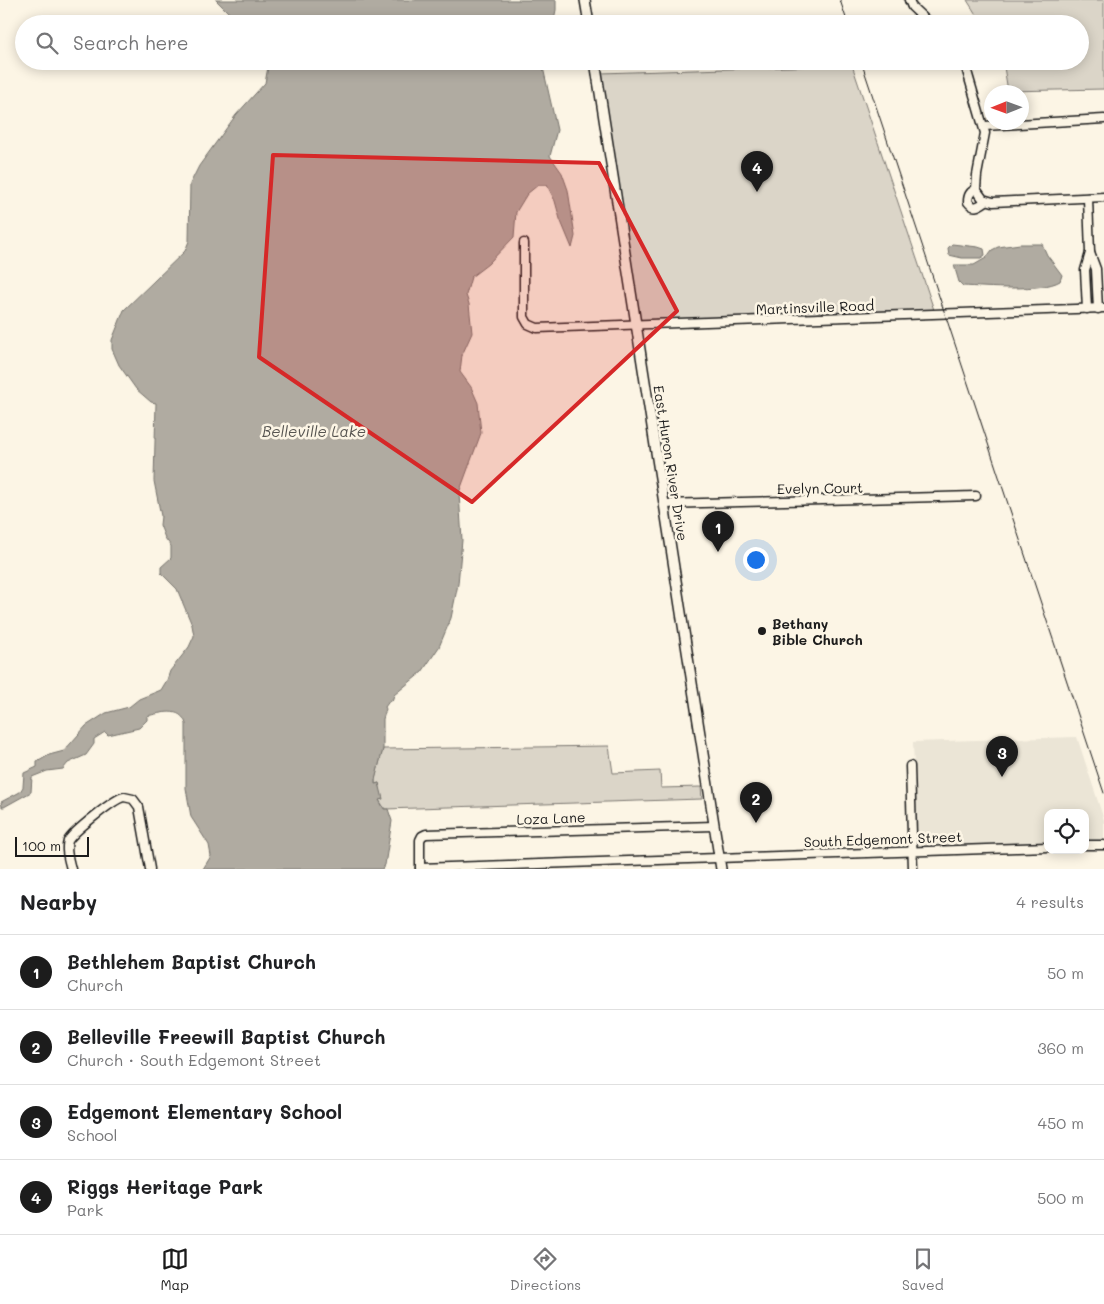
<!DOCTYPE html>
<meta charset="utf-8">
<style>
body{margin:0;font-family:Mali,sans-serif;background:#f2f2f2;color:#202124}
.controls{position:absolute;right:15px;bottom:15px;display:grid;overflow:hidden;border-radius:10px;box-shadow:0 2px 12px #0003}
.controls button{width:45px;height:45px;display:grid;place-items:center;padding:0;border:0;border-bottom:1px solid #e0e0e0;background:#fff;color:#202124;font:25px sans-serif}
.compass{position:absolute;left:984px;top:85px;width:45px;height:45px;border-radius:50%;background:#fff;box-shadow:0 2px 12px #0003;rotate:269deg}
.scale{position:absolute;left:15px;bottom:12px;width:74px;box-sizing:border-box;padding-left:5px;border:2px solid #1c1c1c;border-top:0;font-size:14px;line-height:18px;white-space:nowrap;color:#1c1c1c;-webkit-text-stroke:4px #fcf5e5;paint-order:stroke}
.you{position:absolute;left:755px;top:559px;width:18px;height:18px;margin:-12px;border:4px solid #fff;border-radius:50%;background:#1a73e8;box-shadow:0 0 0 8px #1a73e833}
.badge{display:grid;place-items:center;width:32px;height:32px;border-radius:50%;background:#1c1c1c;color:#fff;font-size:16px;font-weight:700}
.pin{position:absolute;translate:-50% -41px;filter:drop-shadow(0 1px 2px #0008)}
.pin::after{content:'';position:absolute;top:26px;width:18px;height:15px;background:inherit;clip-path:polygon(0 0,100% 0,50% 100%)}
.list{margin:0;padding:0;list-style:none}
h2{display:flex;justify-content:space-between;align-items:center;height:65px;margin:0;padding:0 20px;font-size:21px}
h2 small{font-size:16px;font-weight:400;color:#757577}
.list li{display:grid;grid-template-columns:32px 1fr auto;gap:15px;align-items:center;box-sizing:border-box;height:75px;padding:0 20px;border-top:1px solid #e0e0e0}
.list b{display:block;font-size:19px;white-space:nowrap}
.list p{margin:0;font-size:16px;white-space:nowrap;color:#757577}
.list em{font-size:16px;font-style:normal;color:#757577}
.icon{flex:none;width:28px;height:28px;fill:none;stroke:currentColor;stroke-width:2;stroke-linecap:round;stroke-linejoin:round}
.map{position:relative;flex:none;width:1104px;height:869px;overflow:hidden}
.search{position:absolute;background:#fff;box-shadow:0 2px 12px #0003;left:15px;right:15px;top:15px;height:55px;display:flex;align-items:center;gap:12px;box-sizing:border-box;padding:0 18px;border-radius:28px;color:#757577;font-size:19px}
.sheet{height:365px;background:#fff}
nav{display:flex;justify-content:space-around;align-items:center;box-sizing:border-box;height:70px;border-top:1px solid #e0e0e0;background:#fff;font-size:14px;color:#757577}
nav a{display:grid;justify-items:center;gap:2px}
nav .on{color:#1c1c1c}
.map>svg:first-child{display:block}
.built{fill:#ebe5d6}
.green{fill:#dbd5c8;stroke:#7c7872}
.water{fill:#b0aba1;stroke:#75726c}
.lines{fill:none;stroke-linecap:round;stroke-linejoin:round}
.minor-casing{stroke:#1c1c1c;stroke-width:11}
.major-casing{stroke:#1c1c1c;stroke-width:12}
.minor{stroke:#fcf5e5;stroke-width:8}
.major{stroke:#fcf5e5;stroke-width:9}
.rail{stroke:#1c1c1c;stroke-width:1}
.marked{fill:#d62828;fill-opacity:0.2;stroke:#d62828;stroke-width:4;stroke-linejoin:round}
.poi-dot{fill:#1c1c1c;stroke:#fcf5e5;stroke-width:2}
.labels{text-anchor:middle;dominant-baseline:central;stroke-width:5;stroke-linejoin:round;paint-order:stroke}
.street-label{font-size:14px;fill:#1c1c1c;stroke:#fcf5e5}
.poi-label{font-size:14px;font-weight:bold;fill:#1c1c1c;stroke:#fcf5e5;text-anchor:start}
.water-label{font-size:15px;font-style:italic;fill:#575551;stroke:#fcf5e5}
</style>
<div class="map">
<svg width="1104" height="869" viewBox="0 0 1104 869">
<rect width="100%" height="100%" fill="#fcf5e5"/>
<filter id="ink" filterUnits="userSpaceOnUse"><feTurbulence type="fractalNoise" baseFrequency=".02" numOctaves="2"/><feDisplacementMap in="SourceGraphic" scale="10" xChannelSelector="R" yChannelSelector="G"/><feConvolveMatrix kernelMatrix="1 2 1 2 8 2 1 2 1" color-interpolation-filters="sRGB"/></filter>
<g filter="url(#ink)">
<polygon class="built" points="1077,737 1104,820 1104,840 1085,841 1085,813 1048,813 1048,842 917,846 913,742"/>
<g class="green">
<polygon points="967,0 1104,0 1104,89 1008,91 1003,61 1080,61 1080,24 982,24"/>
<polygon points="852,65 934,310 640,320 601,73"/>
<polygon points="609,746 613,773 660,771 661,788 701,787 702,799 385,809 379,800 382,799 379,783 375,784 375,779 383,749"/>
</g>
<g class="water">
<polygon points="216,0 556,0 556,10 553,24 240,24"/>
<path d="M267,61H540L542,63L557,130L550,156L562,173L568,190L575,236L572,248L560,219L555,201L547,185H538L527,194L516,212L514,237L488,264L471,277L466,295L469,304L472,333L462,355L460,372L471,387L478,403L481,433L459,493L462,540L458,584L451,618L439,647L422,672L394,695L392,701L390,700L385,707L386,709L383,719V749L375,780V784L379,783L383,799L379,800L384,809H388L392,821L385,865L382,869H203L211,856L209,845L191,817L186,788V724C181,706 161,713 147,716V720L139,728L108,735L105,732L94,739V744L86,755L68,763L63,769L47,771L32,777L31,792L4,807H2L1,802L20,792L23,787L24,773L37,767V762L49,755L64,751L86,726L106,713L129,707L139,699L161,690L167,680L170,671L189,647L194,636L192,625L177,589L161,573V567L171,558V546L165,538L160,525L161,516L154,481L156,403L151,402L136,389L119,365L112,349V340L124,310L185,251L189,241L190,184L199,166L236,115L265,83L268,67Z"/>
<polygon points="952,244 978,247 984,249 985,255 981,258 962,258 949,255 948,248"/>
<path d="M1020,244H1042L1047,255L1062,275L1060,281C1042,292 985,287 963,286L959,282L954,265H974L986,258L992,250L998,247Z"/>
</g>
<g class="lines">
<g class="minor-casing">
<g id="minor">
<polyline points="909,0 912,7 930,24"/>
<polyline points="964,61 985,133 977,175 976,189 983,199 993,202 1104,197"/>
<polyline points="984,126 1104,119"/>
<path d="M976,189C970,192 968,195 968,202C974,210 979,206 986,201"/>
<polyline points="1088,198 1090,253 1096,269 1098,309"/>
<polyline points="524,243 524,317 528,324 537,328 1104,308"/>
<polyline points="1087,309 1085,270 1090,253"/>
<polyline points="664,504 976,496"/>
<polyline points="910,766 913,869"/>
<polyline points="1085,845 1104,845"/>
<polyline points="420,868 1048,847"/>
<polyline points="420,868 420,840 422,836 426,834 714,826"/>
<path d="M71,869C69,861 65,850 68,841C72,833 115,798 124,797L133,799L139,807L150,869"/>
</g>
</g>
<g class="major-casing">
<g id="major">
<polyline points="585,0 589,24"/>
<polyline points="595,61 721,869"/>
</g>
</g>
<use href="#minor" class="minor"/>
<use href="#major" class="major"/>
<g class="rail">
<polyline points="840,0 848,24"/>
<polyline points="861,61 1104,793"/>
</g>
</g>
</g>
<path class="marked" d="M273,155L599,163L677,311L472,502L259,357Z"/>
<circle class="poi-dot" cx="762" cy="631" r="5"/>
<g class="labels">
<g class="street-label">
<text transform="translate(815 307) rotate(-2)">Martinsville Road</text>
<text transform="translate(671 463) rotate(81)">East Huron River Drive</text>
<text transform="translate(820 488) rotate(-1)">Evelyn Court</text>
<text transform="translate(551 818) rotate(-2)">Loza Lane</text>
<text transform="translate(883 839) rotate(-2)">South Edgemont Street</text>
</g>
<g class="poi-label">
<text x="772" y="623">Bethany<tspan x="772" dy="16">Bible Church</tspan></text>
</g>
<g class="water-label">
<text x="314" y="431">Belleville Lake</text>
</g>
</g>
</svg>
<div class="controls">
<button><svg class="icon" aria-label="locate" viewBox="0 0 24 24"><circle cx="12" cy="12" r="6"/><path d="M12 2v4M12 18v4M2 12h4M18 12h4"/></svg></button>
</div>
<svg class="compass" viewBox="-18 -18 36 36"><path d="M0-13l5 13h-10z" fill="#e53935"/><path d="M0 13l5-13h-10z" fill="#757577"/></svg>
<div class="scale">100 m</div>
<div class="you"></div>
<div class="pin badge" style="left:718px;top:552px">1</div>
<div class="pin badge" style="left:756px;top:823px">2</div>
<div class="pin badge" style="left:1002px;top:777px">3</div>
<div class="pin badge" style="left:757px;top:192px">4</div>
<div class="search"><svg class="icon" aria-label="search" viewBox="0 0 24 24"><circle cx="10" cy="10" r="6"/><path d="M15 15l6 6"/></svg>Search here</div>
</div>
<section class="sheet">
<h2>Nearby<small>4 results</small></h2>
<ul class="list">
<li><span class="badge">1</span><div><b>Bethlehem Baptist Church</b><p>Church</p></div><em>50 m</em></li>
<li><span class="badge">2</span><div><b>Belleville Freewill Baptist Church</b><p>Church · South Edgemont Street</p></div><em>360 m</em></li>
<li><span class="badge">3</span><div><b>Edgemont Elementary School</b><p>School</p></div><em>450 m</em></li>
<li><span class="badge">4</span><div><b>Riggs Heritage Park</b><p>Park</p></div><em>500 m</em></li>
</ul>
</section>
<nav>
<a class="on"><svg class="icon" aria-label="map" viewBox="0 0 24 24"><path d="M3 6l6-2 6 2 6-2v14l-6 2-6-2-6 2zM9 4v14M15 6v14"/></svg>Map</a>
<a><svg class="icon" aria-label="directions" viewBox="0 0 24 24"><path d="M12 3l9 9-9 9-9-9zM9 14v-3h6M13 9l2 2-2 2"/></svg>Directions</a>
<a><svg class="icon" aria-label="saved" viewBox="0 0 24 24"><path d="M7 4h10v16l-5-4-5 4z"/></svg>Saved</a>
</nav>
